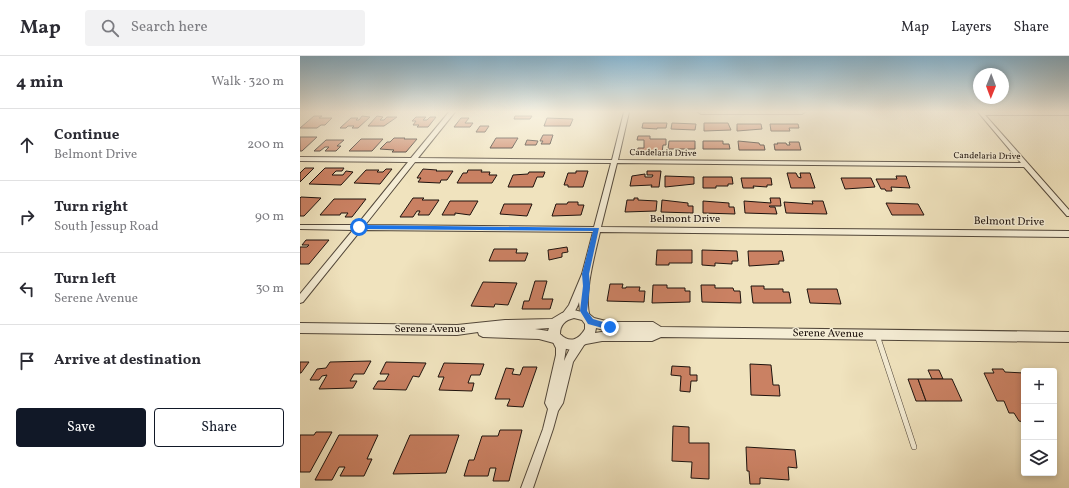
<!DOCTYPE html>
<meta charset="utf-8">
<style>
body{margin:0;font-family:Vollkorn,serif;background:#f2f2f3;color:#2b2b33}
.controls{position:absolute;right:12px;bottom:12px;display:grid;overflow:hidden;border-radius:4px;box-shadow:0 2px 6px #0003}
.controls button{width:36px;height:36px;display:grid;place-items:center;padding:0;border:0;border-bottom:1px solid #e1e1e2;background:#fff;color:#2b2b33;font:20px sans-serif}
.compass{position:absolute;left:673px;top:12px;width:36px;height:36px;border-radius:50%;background:#fff;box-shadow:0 2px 6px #0003;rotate:181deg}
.stop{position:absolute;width:12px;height:12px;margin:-9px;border:3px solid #1a73e8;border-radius:50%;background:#fff}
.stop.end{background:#1a73e8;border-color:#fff;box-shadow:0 1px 4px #0008}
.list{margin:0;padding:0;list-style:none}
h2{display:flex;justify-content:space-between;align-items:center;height:52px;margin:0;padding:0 16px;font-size:17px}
h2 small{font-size:13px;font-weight:400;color:#7c7c81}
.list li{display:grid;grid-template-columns:26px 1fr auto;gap:12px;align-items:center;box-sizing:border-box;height:72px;padding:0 16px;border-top:1px solid #e1e1e2}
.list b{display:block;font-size:15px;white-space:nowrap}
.list p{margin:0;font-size:13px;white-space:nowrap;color:#7c7c81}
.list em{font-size:13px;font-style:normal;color:#7c7c81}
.actions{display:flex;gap:8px;padding:12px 16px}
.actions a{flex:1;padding:9px 0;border:1px solid #111827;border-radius:4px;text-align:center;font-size:14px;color:#111827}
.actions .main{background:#111827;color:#fff}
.icon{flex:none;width:22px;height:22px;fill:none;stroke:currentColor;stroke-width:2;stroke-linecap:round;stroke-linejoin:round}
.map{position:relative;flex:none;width:769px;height:432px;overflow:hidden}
header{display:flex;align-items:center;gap:24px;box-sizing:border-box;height:56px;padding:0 20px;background:#fff;border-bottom:1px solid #e1e1e2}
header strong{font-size:19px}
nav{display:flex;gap:22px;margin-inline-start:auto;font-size:14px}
.search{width:280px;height:36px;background:#f2f2f3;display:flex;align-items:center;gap:10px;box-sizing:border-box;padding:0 14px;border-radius:4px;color:#7c7c81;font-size:15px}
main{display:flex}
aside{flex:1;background:#fff}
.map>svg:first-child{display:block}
.building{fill:#ca8163;stroke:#1e130e}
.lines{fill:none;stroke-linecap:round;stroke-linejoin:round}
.service-casing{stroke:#52473a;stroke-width:6}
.minor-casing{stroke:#52473a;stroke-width:2}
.tertiary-casing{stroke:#52473a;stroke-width:2}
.service{stroke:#f5edd5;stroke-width:5}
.minor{fill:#f5edd5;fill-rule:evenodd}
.tertiary{fill:#f5edd5;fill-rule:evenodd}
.route{fill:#1a73e8}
.labels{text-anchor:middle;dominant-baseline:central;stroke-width:3;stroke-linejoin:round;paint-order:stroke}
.far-street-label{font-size:9px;fill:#1e130e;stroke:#f5edd5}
.street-label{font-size:11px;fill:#1e130e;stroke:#f5edd5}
</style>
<header>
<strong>Map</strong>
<div class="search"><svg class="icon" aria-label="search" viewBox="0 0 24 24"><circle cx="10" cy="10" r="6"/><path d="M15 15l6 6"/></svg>Search here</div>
<nav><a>Map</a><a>Layers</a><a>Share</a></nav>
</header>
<main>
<aside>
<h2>4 min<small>Walk · 320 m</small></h2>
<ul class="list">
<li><svg class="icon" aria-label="ahead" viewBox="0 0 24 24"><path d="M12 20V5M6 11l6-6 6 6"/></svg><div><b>Continue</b><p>Belmont Drive</p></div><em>200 m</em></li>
<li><svg class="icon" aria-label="right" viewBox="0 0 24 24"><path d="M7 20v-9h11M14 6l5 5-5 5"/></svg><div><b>Turn right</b><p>South Jessup Road</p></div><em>90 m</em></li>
<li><svg class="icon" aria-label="left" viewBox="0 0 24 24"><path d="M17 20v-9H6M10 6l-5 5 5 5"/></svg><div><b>Turn left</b><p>Serene Avenue</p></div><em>30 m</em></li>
<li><svg class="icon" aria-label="arrive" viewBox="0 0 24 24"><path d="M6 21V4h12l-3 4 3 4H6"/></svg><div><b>Arrive at destination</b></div></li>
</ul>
<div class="actions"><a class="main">Save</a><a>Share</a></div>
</aside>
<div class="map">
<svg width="769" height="432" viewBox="0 0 769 432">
<rect width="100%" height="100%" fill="#f0e3be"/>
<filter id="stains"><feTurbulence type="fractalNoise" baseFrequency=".005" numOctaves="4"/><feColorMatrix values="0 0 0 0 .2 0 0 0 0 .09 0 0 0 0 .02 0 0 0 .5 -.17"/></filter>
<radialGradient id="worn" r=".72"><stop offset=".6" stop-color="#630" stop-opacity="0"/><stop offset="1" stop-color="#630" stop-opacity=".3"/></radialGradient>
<g class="building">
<polygon points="14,60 22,60 19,62 32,62 25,69 21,69 17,72 0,72"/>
<polygon points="62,60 70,61 58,72 52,72 54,70 48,70 46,72 40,72 51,62 58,62 56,64 59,64"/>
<polygon points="77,60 83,61 80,64 84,64 87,61 97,61 84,70 68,70"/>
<polygon points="215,60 232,60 230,63 214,63"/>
<polygon points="116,61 126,61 123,64 127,64 130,61 136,61 128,71 117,71 119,69 113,69 116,65 112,65"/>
<polygon points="161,62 169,62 165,67 173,67 170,71 154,71"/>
<polygon points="247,62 273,63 270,70 244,70"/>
<polygon points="343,67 367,67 366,72 357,72 357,73 342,72"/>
<polygon points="372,67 396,68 395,74 371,73"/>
<polygon points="404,67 428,67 431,74 404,75"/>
<polygon points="437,68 461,68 462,73 437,75"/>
<polygon points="470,68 498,68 499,72 489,72 490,75 471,75"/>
<polygon points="180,70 189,70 185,76 176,76"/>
<polygon points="243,79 253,79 250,88 241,88 243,85 240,85"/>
<polygon points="338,80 350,80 350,83 366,83 366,89 363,89 362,97 337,97 338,92 344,92 344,84 337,84"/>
<polygon points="0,81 17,81 2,95 0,95"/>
<polygon points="94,82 105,82 104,83 117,83 106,96 92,96 94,94 80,93 87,86 90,86"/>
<polygon points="196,82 218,82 212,92 190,92"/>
<polygon points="61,83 83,83 72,95 49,95"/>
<polygon points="26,84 44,84 37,90 41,90 36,95 25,95 29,91 25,91 20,95 14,95"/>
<polygon points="227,84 238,85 236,89 225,89"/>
<polygon points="369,85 395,85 395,93 368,93"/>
<polygon points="403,85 423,85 423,88 429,88 430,93 403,93"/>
<polygon points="438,85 459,87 460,89 464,89 465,94 439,94"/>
<polygon points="489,86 499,86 501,94 475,94 474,88 478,88 477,87 486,87 487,89 490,89"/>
<polygon points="5,112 14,112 0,126 0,117"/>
<polygon points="25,112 44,112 42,115 36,115 32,119 43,119 46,115 53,116 41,129 9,128"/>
<polygon points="86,113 92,113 80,128 54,127 66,114 79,114 77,116 83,116"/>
<polygon points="123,113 137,114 136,115 153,115 147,124 141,124 140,127 118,126 121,122 117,122"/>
<polygon points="168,114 182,114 181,116 190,116 189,119 197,119 192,127 157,127 163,117 167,117"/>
<polygon points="276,115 288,115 283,131 268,131 268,129 264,129 268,117 276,117"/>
<polygon points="347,115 361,115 359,131 351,131 352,129 330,130 332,120 345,118 345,121 352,121 353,119 347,119"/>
<polygon points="229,116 245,116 243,121 237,121 233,131 208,131 213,119 228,118"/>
<polygon points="487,117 496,117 498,121 501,122 500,117 510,117 515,132 491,132"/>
<polygon points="365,120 394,121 394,128 365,131"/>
<polygon points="596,120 606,120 610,132 591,131 592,135 586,135 585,133 581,133 576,123 597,123"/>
<polygon points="403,121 432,121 433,128 428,128 428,130 416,130 416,132 403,132"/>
<polygon points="441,122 471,122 472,129 467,129 467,131 453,130 454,132 443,132"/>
<polygon points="541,122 571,122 575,131 545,133"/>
<polygon points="0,142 1,141 21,142 4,160 0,160"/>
<polygon points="113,142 124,142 122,144 139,144 129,159 118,159 120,155 117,155 113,161 100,161"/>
<polygon points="334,142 338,142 338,144 357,145 356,155 325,156 327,144 334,144"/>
<polygon points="470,142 480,142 481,150 469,150 470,151 475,151 477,158 445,157 444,145 471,147"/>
<polygon points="34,143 66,143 52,161 45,161 48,157 41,157 40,159 20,159"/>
<polygon points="362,144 388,147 388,150 393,150 393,157 361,156"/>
<polygon points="150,145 178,145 170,159 155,157 155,159 142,159"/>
<polygon points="403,145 429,147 429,151 434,151 435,158 403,157"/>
<polygon points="512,145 523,145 527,158 486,157 484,146 513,148"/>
<polygon points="268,146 278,146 278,149 284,149 281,159 252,160 256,148 267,148"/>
<polygon points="586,147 618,148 624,159 592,159"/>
<polygon points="204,148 232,148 227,160 200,158"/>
<polygon points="6,184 29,184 9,208 0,208 0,191 7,191 9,189 2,189"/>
<polygon points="267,191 268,196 262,197 262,201 249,204 248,194"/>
<polygon points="194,193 217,193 216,197 228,197 225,205 189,205"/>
<polygon points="357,194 392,194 392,207 369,207 369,209 356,209"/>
<polygon points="402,194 437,195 438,205 432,205 432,208 415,207 415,210 402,209"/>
<polygon points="448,195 482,195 484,205 479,205 479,208 449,210"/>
<polygon points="235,225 247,225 242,243 253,243 250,253 222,253 224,245 229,245"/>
<polygon points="183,226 217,227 208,249 195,248 194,251 171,250"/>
<polygon points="310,228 323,228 322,232 326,232 326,231 340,231 339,235 345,235 344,246 307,245"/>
<polygon points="353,229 367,229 367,232 385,232 385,235 390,235 390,246 352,247"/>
<polygon points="401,229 415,229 415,232 433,232 434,235 440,235 441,247 402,246"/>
<polygon points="451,230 464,230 464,233 483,233 483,236 489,236 491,247 453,247"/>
<polygon points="507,233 537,233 541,248 510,247"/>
<polygon points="71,305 64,318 54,318 50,325 57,325 53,332 19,333 27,319 22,320 19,324 10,324 17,313 26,312 30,306"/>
<polygon points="0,306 9,306 1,317 0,317"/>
<polygon points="86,306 126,307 119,321 113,320 106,334 73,333 78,325 85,325 89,318 80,318"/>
<polygon points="144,307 184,308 180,319 171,319 168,327 174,327 172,335 139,334 144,321 138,321"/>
<polygon points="450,308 471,309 473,329 479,329 480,340 451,339"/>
<polygon points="372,310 390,311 390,319 397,319 397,325 391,325 390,336 380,335 381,320 371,319"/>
<polygon points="223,311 237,311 223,351 207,350 210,343 195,343 206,312 214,313 212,318 220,319"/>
<polygon points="692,313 703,313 705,316 724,317 724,366 719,365 714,357 709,357 704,345 697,345 684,317 694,317"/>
<polygon points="628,314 639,314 643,323 632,323"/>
<polygon points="608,323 618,323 626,345 616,345"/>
<polygon points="618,323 652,323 662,345 626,345"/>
<polygon points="373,370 389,371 389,387 409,387 409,423 391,422 392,406 372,405"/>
<polygon points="200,374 222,374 209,425 193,425 196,412 190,412 188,420 164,420 169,404 174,404 182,380 198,380"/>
<polygon points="16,376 32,376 10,416 0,416 0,379 14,379"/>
<polygon points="39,379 78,379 67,403 72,403 64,420 40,420 45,411 39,411 32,424 15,424"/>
<polygon points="110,379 159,379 146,417 93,418"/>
<polygon points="446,391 495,394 497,412 488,411 489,424 460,422 460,428 450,428 449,415 447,415"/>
</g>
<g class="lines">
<g class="service-casing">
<polyline id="service" points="577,279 614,391"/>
</g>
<g class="minor-casing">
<g id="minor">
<path d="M149,56H155L118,102L312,104L324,56H329L318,104L721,107L678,56H769V59H685L769,154V160H767L724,111L317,107L301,171L769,175V181L300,176C295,198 283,240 290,261L289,264L286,265L283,264L280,256L279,246C277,253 270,266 261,264L260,261L269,249L282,218L293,176L61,174L3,246L0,247V238L53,174L0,173V169H57L108,106L0,105V101L111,102ZM115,106L311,107L294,171L65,169Z"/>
<polygon points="398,56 505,56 502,58 401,58"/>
<path d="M258,282L261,283L266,292L264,305C268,297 274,280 284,283L286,286L273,306L263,347L258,355L253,373L233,432H221L243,373L248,353L245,347L256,299V292L253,286L255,283Z"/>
</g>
</g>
<g class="tertiary-casing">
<path id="tertiary" d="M274,254L289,258L294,262L310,266H353L361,271L769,276V286L361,281L352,285H302L286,288L271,294L258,291L254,287L239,283L183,281L179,279L178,276L157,279L0,277V267L157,269L205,264L252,263L262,257ZM274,262L282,264L285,268V273C278,285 269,287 260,278C260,269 265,264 274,262ZM249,272L248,275L235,273ZM296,272L308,275L295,277Z"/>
</g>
<use href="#service" class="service"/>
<use href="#minor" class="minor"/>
<use href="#tertiary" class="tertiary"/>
</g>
<linearGradient id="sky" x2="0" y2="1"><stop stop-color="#89b8d4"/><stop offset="0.48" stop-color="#f8f2e2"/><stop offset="1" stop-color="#f8f2e2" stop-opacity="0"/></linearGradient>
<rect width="769" height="116" fill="url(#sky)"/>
<polygon class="route" points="59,169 299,172 289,218 290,230 287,255 293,263 313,269 314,271 310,274 288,268 280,255 283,230 282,218 293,175 57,173 56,171"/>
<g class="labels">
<g class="far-street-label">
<text transform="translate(363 97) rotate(1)">Candelaria Drive</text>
<text transform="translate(687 100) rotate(1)">Candelaria Drive</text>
</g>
<g class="street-label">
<text x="385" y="163">Belmont Drive</text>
<text transform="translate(709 166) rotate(1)">Belmont Drive</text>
<text x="130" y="273">Serene Avenue</text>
<text transform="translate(528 278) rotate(1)">Serene Avenue</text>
</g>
</g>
<rect width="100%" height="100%" filter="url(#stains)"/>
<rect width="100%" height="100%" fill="url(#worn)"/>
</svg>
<div class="controls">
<button>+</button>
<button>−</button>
<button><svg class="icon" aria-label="layers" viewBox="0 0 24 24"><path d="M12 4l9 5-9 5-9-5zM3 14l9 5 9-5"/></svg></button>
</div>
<svg class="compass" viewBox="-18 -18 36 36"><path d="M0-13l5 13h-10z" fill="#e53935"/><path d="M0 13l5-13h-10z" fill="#7c7c81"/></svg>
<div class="stop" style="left:59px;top:171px"></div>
<div class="stop end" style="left:310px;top:271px"></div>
</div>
</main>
